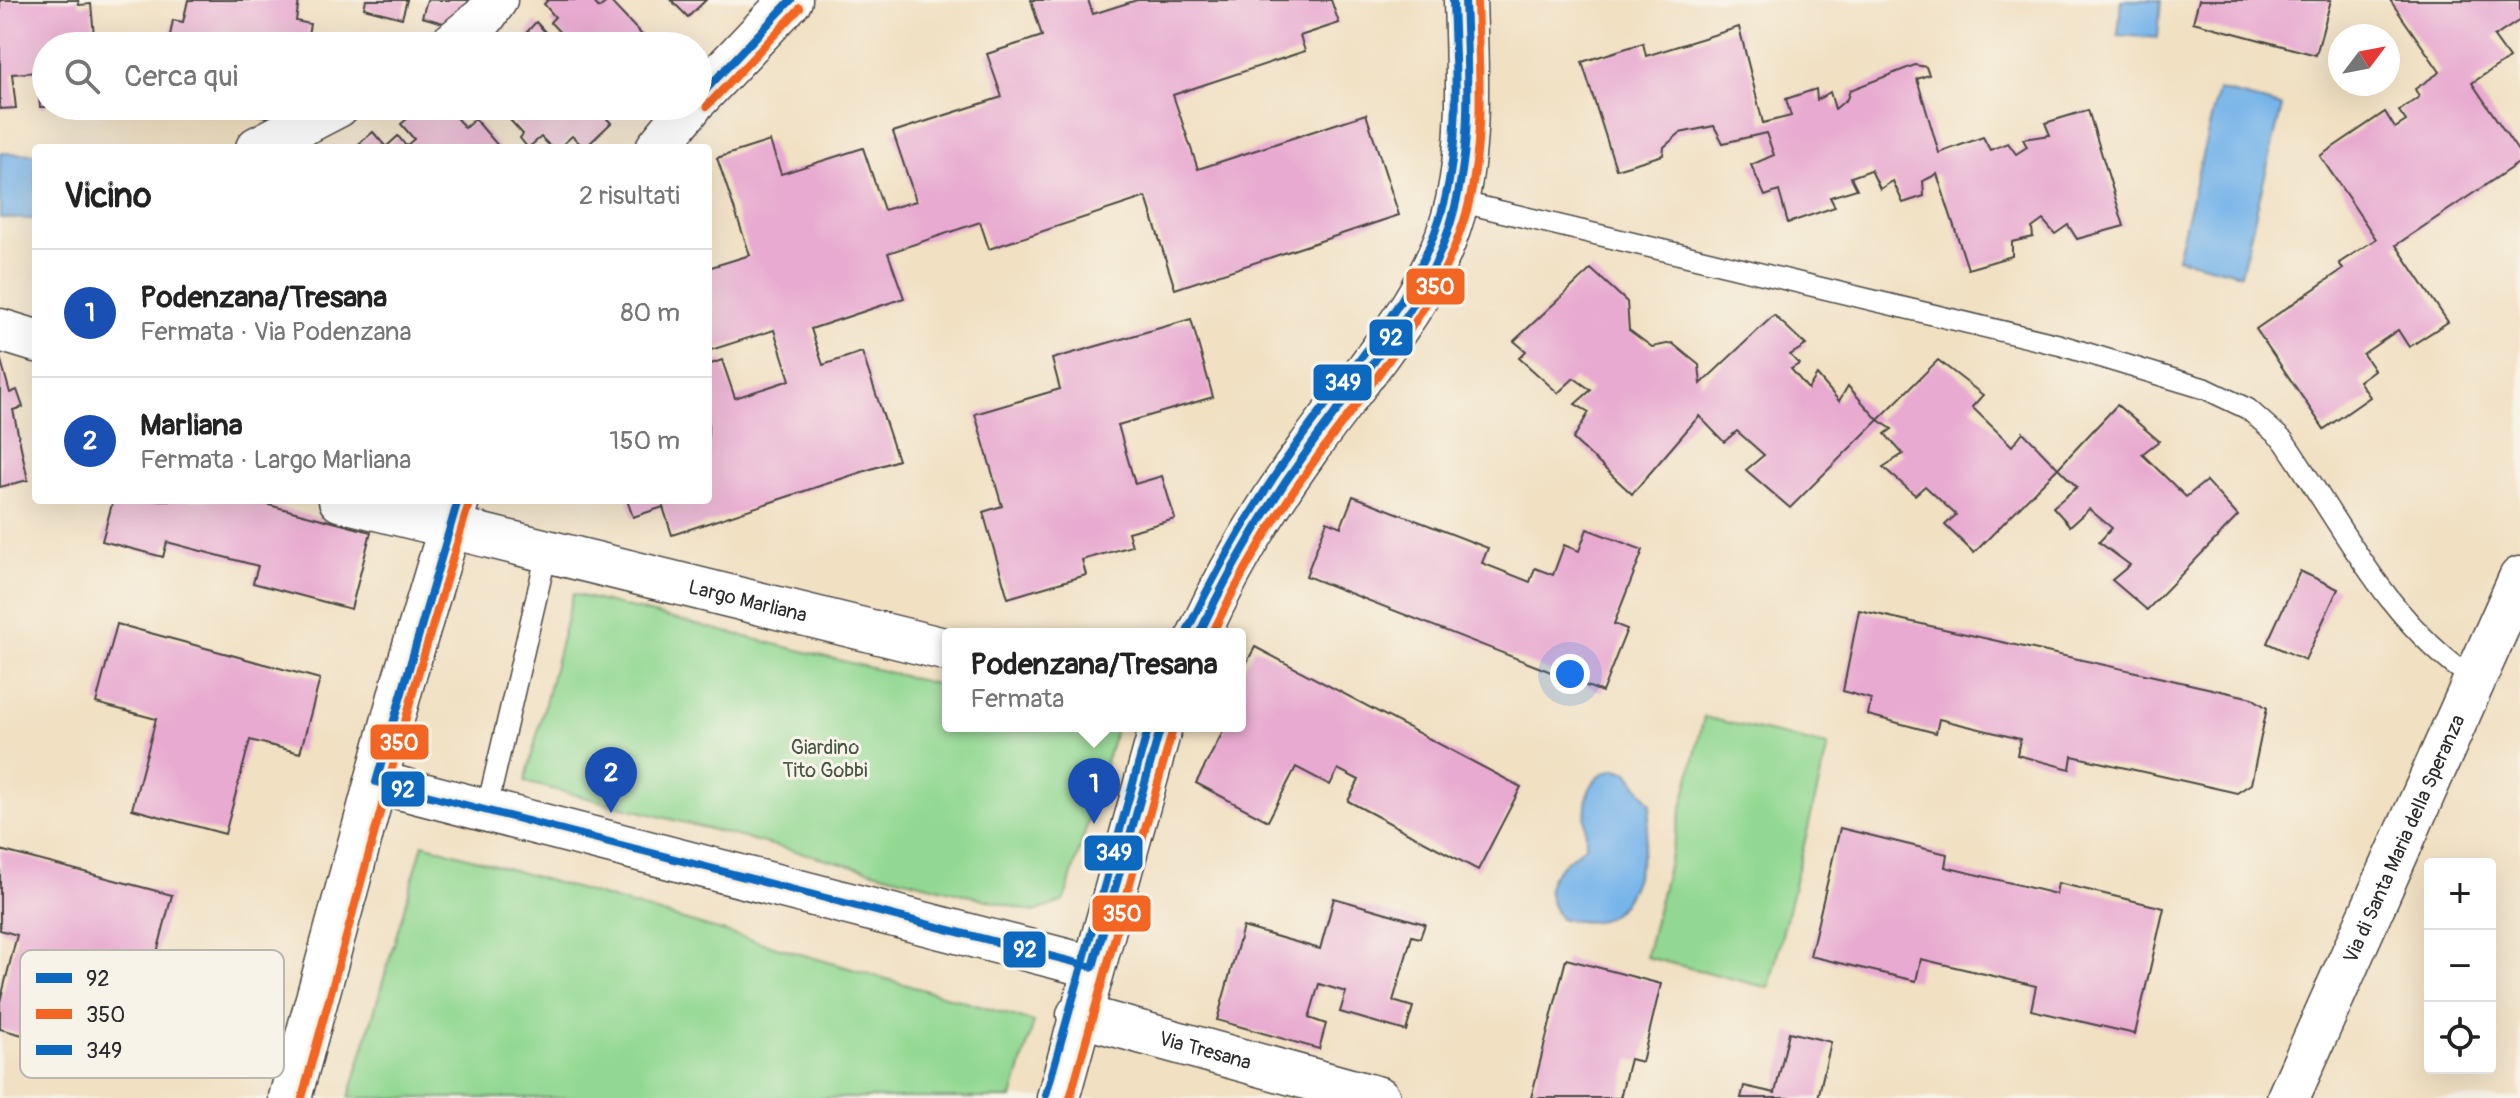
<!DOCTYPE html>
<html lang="it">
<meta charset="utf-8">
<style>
body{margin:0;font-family:Pangolin,sans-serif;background:#f6f6f6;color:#222}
.controls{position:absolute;right:24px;bottom:24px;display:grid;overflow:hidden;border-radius:8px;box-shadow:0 8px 32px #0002}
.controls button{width:72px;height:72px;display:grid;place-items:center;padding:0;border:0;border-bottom:2px solid #e0e0e0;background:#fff;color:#222;font:40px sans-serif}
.compass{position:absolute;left:2328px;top:24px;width:72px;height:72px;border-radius:50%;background:#fff;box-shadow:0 8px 32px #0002;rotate:58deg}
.you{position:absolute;left:1570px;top:674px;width:28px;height:28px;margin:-20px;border:6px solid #fff;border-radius:50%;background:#1a73e8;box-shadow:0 0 0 12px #1a73e833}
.badge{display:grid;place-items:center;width:52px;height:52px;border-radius:50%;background:#1f6fb2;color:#fff;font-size:26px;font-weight:700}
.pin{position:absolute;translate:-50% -66px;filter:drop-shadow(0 2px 4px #0008)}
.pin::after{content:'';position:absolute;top:42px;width:28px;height:24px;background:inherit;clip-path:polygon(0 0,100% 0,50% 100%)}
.popup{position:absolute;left:942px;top:628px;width:304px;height:104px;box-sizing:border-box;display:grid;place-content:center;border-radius:8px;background:#fff;filter:drop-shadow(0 2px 6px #0005);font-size:26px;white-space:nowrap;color:#767676}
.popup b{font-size:30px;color:#222}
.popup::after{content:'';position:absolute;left:50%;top:100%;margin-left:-16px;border:16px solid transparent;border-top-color:#fff}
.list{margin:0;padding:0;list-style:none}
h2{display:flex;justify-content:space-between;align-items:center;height:104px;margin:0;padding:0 32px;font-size:34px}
h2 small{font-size:26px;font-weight:400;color:#767676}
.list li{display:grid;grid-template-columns:52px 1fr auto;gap:24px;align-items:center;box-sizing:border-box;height:128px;padding:0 32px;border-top:2px solid #e0e0e0}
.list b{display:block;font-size:30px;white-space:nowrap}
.list p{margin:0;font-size:26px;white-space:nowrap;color:#767676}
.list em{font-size:26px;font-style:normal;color:#767676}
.icon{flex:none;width:44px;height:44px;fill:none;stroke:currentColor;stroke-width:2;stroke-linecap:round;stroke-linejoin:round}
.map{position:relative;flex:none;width:2520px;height:1098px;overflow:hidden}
.search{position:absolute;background:#fff;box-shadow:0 8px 32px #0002;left:32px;top:32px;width:680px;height:88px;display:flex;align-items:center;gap:20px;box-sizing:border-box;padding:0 28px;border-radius:44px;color:#767676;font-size:30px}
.panel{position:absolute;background:#fff;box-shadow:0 8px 32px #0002;left:32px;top:144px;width:680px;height:360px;border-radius:8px}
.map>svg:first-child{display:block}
.green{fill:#92d892;stroke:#5e825e;stroke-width:2}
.water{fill:#76b4e9;stroke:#50708a;stroke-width:2}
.building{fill:#e8aad0}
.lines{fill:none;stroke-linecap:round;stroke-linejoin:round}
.lane-casing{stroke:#494642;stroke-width:23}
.street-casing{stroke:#494642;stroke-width:45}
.lane{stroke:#fff;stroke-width:20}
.street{stroke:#fff;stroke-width:42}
.bus-1-casing{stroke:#f7f3e8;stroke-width:14}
.bus-2-casing{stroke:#f7f3e8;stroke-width:14}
.bus-3-casing{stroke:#f7f3e8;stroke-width:14}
.bus-1{stroke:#0c69bf;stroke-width:8}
.bus-2{stroke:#f26522;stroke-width:8}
.bus-3{stroke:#0c69bf;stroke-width:8}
.labels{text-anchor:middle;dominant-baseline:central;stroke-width:6;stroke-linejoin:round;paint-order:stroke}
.street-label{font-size:20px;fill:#2b2b2b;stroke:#f7f3e8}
.park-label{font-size:20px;fill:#455645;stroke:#f7f3e8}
.key{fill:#f7f3e8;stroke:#bab7af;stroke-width:2}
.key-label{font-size:22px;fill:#2b2b2b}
.line-badge{stroke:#f7f3e8;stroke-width:3}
.badge-label{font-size:22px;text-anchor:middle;font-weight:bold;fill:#fff}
</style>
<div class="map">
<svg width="2520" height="1098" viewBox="0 0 2520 1098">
<rect width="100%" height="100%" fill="#f7f3e8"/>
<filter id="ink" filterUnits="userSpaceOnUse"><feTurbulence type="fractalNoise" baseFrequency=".0125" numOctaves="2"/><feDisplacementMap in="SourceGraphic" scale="16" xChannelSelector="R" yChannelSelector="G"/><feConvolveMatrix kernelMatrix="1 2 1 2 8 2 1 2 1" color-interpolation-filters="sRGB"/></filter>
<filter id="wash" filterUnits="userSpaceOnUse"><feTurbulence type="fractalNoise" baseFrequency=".006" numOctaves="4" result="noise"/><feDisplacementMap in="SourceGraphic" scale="32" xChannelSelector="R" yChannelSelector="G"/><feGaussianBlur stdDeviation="1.8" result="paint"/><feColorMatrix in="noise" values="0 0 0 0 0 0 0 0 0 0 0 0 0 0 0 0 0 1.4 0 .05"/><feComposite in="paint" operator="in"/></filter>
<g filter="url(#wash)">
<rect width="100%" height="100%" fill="#f1e0c2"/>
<g class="green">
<polygon points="573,594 948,687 948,726 1103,726 1116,729 1064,901 1034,912 525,782"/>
<polygon points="1704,717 1828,746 1769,988 1646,957"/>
<polygon points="423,844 1034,1022 1012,1098 349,1098"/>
</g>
<g class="water">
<polygon points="2121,0 2161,0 2158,38 2118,35"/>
<polygon points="2218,90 2282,106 2241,274 2177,258"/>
<polygon points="0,153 36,154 36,219 0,218"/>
<path d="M1615,769L1628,772L1651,804C1646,836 1640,896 1610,916C1596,925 1575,921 1560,919C1534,879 1556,871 1586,845C1586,816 1578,779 1615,769Z"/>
</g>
<g id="blocks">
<g class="building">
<polygon points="0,0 78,0 79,5 91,4 95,46 46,46 46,107 40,107 37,72 12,74 16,108 0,109"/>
<polygon points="188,0 299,0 296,21 310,24 306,46 168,46 173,20 183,22"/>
<polygon points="366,0 407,0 402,18 364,8"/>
<polygon points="427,0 469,0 461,28 422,17"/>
<polygon points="548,0 592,0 599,8 609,0 642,35 635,42 639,46 563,46 568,41 550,22 555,17 544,4"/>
<polygon points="671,0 706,0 688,17"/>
<polygon points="1031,0 1088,0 1093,14 1137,0 1331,0 1339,23 1300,36 1305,51 1173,95 1198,169 1366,114 1399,215 1175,289 1146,197 989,249 980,222 888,253 904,298 811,329 823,365 862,352 898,460 672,535 663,507 633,517 627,500 708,500 708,365 722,360 735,398 790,380 774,330 708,351 708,268 750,255 717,158 770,141 781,174 863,148 884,210 916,201 893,132 1002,97 987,54 1042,36"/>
<polygon points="2199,0 2331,0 2316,55 2193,22"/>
<polygon points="2390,0 2520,0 2520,20 2494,37 2509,58 2472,83 2520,154 2520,162 2396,245 2448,322 2409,347 2398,330 2363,354 2374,370 2359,381 2370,397 2324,429 2256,329 2343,269 2339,263 2376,239 2320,156 2385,112 2395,128 2406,121 2399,111 2419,97 2415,89 2440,72"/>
<polygon points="536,22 558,46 538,46 526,33"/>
<polygon points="1739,27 1763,123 1791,116 1786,99 1816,89 1817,100 1830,92 1835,109 1847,99 1850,90 1915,65 1926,67 1929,75 1917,79 1939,153 1983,137 1990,150 2008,143 2016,154 2027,147 2023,139 2050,135 2045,123 2088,110 2124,226 2077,239 2068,225 2055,234 2043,220 2032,228 2033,237 2012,242 2012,256 1968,269 1937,174 1923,181 1924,196 1903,203 1893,181 1880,189 1871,170 1851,177 1857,189 1830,197 1835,207 1788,223 1779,191 1765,196 1751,165 1774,155 1766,133 1723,143 1714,126 1680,133 1664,147 1663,155 1616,169 1582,62 1643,43 1646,56"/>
<polygon points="172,106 219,106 217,116"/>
<polygon points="238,106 279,106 277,119 237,111"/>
<polygon points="422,106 446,106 465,128 475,119 500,148 354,148 373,132 386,147 398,136 406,146 414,139 401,124"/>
<polygon points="503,106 595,106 611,123 585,148 572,136 559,148 552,148 541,137 528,148 520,138 523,134 500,109"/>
<polygon points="1591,269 1627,302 1629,330 1652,347 1672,343 1699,365 1701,384 1774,315 1806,345 1790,355 1799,364 1791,369 1808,389 1817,375 1839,401 1848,386 1878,420 1790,508 1746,470 1764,455 1737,431 1724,442 1699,416 1632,494 1573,439 1589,412 1575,404 1591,390 1574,378 1558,393 1519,358 1526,351 1514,341"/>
<polygon points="1191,319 1213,397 1118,425 1135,484 1162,476 1175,519 1128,532 1132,546 1082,560 1086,575 1008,598 983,512 1002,506 975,414 1060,389 1052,359"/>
<polygon points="0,357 10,393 17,390 23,407 13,410 28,480 0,487"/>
<polygon points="1938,360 1983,395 1972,407 2012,446 2023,432 2058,468 2117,405 2159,441 2142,454 2186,497 2206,481 2238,516 2147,610 2112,580 2130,565 2099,542 2112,528 2089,509 2070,526 2053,507 2077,487 2058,468 1974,553 1945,525 1956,515 1925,486 1915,495 1883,467 1903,454 1885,434 1892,429 1878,420"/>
<polygon points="1353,496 1488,548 1482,563 1530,582 1535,568 1553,575 1564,545 1579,551 1587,529 1643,550 1614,624 1627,629 1602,692 1306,576 1327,521 1341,527"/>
<polygon points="113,500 250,500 371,532 351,609 253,583 258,566 167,542 163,557 102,541"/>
<polygon points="2300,571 2338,589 2305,660 2267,643"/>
<polygon points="1859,610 2252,698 2267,708 2251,784 2237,793 2072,756 2070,769 2017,755 2020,739 1939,719 1936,733 1868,715 1871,699 1843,691"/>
<polygon points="117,624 320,679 300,753 250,740 225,834 132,809 156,719 96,703"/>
<polygon points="1255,647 1521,787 1478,870 1348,801 1359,780 1338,769 1330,785 1296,767 1268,821 1196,783 1226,726 1240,726 1240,675"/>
<polygon points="1840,828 1947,854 1945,867 2056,894 2058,883 2164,908 2135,1034 2031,1010 2036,986 1921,959 1916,981 1810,956"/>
<polygon points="0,850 172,895 152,972 103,958 79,1050 0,1029 0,1002 17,935 0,930"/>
<polygon points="1334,898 1425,924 1420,938 1412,936 1393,1001 1413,1007 1406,1031 1340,1012 1346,992 1319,984 1309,1018 1326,1024 1319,1049 1217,1020 1243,927 1320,949"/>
<polygon points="1566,959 1661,984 1642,1062 1630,1059 1620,1098 1531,1098"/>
<polygon points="1789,1032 1831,1042 1818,1098 1741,1098 1744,1086 1775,1093"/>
</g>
</g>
</g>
<g filter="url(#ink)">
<use href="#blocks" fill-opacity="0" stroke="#494642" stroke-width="2"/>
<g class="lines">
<g class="lane-casing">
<g id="lane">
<path d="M1457,201L2060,345L2206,389L2248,409L2284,441C2341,524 2389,624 2475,680"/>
<polyline points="487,808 547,552"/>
</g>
</g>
<g class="street-casing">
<g id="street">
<polyline points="449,46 484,17 496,0"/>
<polyline points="698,98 791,0"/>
<polyline points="257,148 338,106"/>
<polyline points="657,148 691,106"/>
<polyline points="0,330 36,341"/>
<path id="s1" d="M340,500L948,650"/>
<path d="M1199,634C1229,569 1265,508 1307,450C1361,373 1436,296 1457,201C1471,136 1467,66 1465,0"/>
<polyline points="376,782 1093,967"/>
<path id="s2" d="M1078,1015L1379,1098"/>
<polyline points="290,1098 403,682 458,500"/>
<polyline points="1058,1098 1161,726"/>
<path id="s3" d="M2288,1098L2520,578"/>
</g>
</g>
<use href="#lane" class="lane"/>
<use href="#street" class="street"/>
<g class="bus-1-casing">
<g id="bus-1">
<polyline points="698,98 791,0"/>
<polyline points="458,500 376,782 1093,967 1161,726"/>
<path d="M1199,634C1230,568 1267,506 1310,447C1358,379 1420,314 1447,234C1473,159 1468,78 1465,0"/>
</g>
</g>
<g class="bus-2-casing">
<g id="bus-2">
<polyline points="707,106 800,8"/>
<path d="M1212,634C1242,571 1277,512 1318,456C1375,377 1442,303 1468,207C1485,140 1479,68 1477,0"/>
<polyline points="302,1098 415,685 469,503"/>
<polyline points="1070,1098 1173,729"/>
</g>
</g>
<g class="bus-3-casing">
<g id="bus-3">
<path d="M1188,629C1220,563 1256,500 1299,441C1353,365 1422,293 1445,200C1461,135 1455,66 1453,0"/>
<polyline points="1046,1095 1149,726"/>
</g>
</g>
<use href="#bus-1" class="bus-1"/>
<use href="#bus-2" class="bus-2"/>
<use href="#bus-3" class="bus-3"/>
</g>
</g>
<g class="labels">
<g class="street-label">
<text stroke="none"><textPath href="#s1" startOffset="420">Largo Marliana</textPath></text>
<text stroke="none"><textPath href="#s3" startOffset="284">Via di Santa Maria della Speranza</textPath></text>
<text stroke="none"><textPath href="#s2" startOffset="132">Via Tresana</textPath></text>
</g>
<g class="park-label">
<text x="825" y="747">Giardino<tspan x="825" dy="23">Tito Gobbi</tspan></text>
</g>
</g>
<rect x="20" y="950" width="264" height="128" rx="12" class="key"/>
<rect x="36" y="973" width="36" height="10" fill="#0c69bf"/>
<rect x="36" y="1009" width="36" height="10" fill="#f26522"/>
<rect x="36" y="1045" width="36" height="10" fill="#0c69bf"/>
<g class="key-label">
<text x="86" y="986">92</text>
<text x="86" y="1022">350</text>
<text x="86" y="1058">349</text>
</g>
<g class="line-badge">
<rect x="1405" y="267" width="61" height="39" rx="8" fill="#f26522"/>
<rect x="1368" y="318" width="46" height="39" rx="8" fill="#0c69bf"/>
<rect x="1312" y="363" width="61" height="39" rx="8" fill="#0c69bf"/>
<rect x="369" y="723" width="61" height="38" rx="8" fill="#f26522"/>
<rect x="380" y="770" width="46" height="38" rx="8" fill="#0c69bf"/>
<rect x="1083" y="834" width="61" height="38" rx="8" fill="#0c69bf"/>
<rect x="1091" y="894" width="61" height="39" rx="8" fill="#f26522"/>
<rect x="1002" y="930" width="45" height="39" rx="8" fill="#0c69bf"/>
</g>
<g class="badge-label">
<text x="1435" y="294">350</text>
<text x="1391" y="345">92</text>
<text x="1343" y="390">349</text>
<text x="399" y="750">350</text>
<text x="403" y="797">92</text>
<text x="1114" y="860">349</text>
<text x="1122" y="921">350</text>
<text x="1025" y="957">92</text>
</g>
</svg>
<div class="controls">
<button>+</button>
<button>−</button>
<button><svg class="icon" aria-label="locate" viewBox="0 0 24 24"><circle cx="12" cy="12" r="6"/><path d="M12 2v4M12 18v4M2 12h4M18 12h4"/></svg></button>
</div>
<svg class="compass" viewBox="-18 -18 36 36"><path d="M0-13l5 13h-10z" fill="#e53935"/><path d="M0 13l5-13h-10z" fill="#767676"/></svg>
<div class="you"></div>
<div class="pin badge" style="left:1094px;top:824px;background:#1a4fb4">1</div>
<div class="popup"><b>Podenzana/Tresana</b>Fermata</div>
<div class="pin badge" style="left:611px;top:813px;background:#1a4fb4">2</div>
<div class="search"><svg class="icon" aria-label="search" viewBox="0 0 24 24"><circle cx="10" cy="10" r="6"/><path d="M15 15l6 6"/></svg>Cerca qui</div>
<section class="panel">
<h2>Vicino<small>2 risultati</small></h2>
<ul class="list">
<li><span class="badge" style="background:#1a4fb4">1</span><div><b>Podenzana/Tresana</b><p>Fermata · Via Podenzana</p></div><em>80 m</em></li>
<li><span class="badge" style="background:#1a4fb4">2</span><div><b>Marliana</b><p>Fermata · Largo Marliana</p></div><em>150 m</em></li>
</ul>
</section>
</div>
